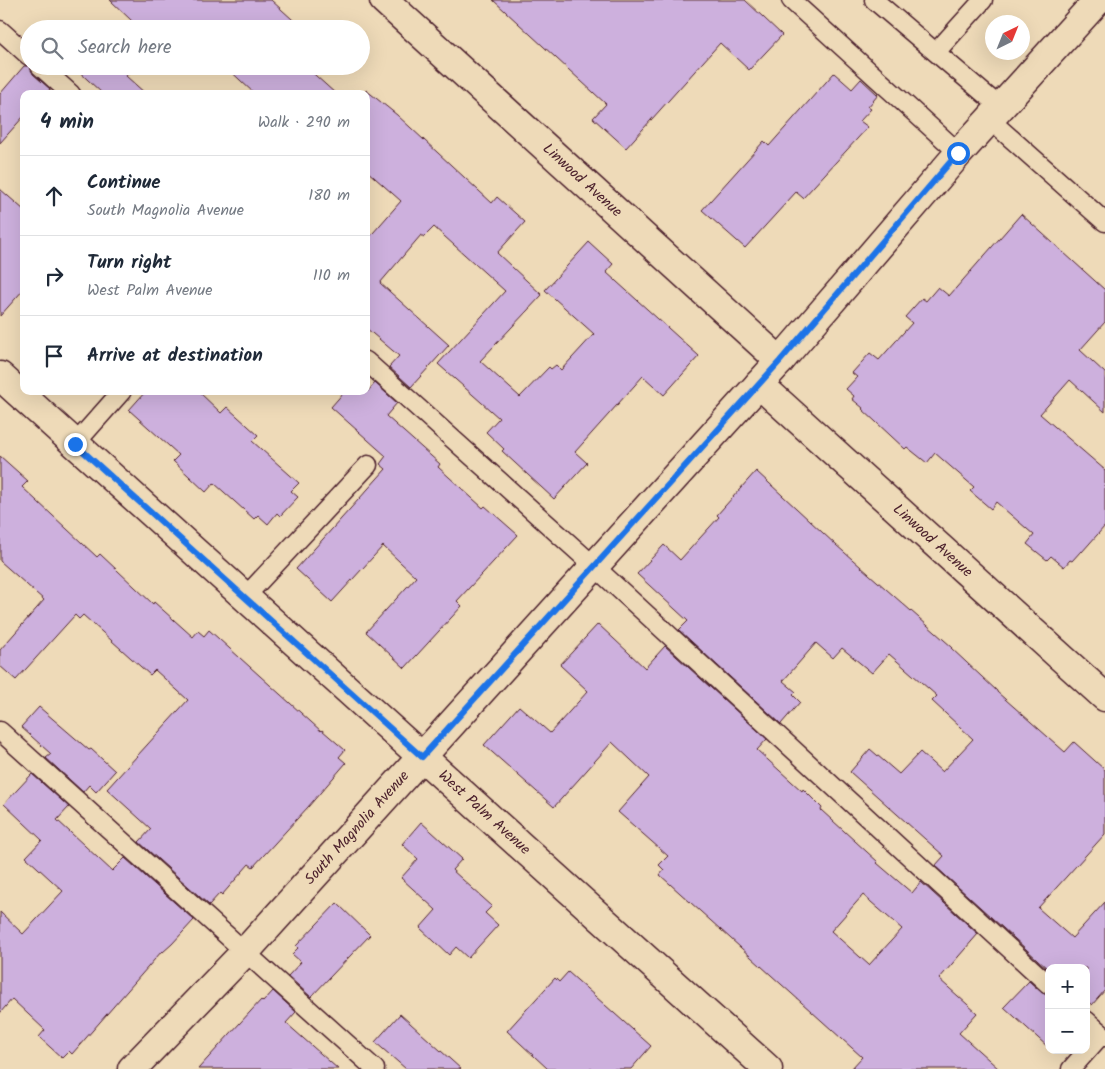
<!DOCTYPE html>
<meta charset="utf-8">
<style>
body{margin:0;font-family:Kalam,sans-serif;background:#f2f2f3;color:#1f2937}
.controls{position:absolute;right:15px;bottom:15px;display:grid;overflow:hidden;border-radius:10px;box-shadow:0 5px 20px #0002}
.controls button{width:45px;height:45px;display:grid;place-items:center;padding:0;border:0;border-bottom:1px solid #e0e1e3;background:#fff;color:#1f2937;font:25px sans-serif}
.compass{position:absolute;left:985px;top:15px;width:45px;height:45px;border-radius:50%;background:#fff;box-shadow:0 5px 20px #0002;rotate:43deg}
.stop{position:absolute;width:15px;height:15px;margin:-11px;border:4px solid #1a73e8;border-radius:50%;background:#fff}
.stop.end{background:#1a73e8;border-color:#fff;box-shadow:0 1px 5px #0008}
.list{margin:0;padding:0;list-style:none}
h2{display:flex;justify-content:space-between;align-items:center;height:65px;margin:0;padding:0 20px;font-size:21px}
h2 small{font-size:16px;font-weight:400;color:#747a83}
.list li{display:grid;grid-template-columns:32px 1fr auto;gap:15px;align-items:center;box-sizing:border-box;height:80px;padding:0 20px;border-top:1px solid #e0e1e3}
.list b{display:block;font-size:19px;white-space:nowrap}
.list p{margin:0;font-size:16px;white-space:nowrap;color:#747a83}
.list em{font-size:16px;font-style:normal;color:#747a83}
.icon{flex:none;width:28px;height:28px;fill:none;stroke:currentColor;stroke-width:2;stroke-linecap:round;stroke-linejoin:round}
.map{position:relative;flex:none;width:1105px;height:1069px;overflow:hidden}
.search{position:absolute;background:#fff;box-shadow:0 5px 20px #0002;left:20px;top:20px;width:350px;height:55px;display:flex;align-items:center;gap:12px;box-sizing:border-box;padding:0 18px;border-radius:28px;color:#747a83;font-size:19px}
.panel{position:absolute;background:#fff;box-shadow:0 5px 20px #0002;left:20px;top:90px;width:350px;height:305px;border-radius:10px}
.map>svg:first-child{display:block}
.building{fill:#cdb0dd;stroke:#4a1f2b;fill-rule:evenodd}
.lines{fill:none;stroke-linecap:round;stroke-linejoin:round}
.service-casing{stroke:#4a1f2b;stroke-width:21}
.minor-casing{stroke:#4a1f2b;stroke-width:31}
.service{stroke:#eedab8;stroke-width:18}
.minor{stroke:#eedab8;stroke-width:28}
.route{stroke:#1a73e8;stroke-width:6}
.labels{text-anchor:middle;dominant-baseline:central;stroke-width:4.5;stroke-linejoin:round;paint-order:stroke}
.street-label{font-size:15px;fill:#4a1f2b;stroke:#eedab8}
</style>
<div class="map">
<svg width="1105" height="1069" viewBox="0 0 1105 1069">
<rect width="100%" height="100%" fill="#eedab8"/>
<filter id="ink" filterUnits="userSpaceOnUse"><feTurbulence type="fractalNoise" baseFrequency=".02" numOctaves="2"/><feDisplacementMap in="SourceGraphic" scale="10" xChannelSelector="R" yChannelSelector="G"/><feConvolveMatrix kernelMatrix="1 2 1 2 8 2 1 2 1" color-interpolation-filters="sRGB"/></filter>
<g filter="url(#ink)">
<g class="building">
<polygon points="110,0 271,0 303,29 184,29 176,22 169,29 125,29 132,21"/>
<polygon points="493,0 745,0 782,35 749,70 720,43 626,148 593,118 606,104"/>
<polygon points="24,66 30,66 33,74 50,89 46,94 24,94 24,116 0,143 0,94"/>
<polygon points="56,66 70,66 64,73"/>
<polygon points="73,66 134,66 126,76 146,94 103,94"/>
<polygon points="225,66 305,66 336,94 255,94"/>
<polygon points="834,73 852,89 861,79 878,95 868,107 871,109 860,121 868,127 803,198 796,192 745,248 702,210 764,141 769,146"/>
<polygon points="366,90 397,115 492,203 497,197 525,222 497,253 542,295 480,361 520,397 549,367 551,369 556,365 561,370 594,334 545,290 589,242 613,264 606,272 699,356 664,395 643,376 575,452 587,463 554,499 502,451 504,449 486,432 499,418 438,364 505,291 434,227 424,237 421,235 380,283 449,345 411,387 389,367 399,356 366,328 366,241 401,201 366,170"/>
<polygon points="0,189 24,210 24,289 0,316"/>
<polygon points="1021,214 1105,290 1105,322 1080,350 1105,373 1105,412 1070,380 1040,414 1105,470 1105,526 1082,552 1081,551 1072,561 1070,560 1064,567 1051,556 1047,560 1027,544 1034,535 996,502 991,509 970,491 974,487 935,453 927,463 907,447 905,449 862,409 863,408 852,399 854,396 846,389 857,377 852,373 870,353 879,360 912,323 905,317 922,298 926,301 938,287 949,296"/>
<polygon points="375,383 397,403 386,416 440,464 438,467 483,508 485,506 518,535 457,601 462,606 405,668 366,632 416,577 383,546 332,602 296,569 386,469 380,464 386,456 331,407 345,391 368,391"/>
<polygon points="146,391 198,391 221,413 227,407 258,435 252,441 299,483 291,491 298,497 280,516 277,513 268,524 258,515 254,519 214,483 206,492 173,461 179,455 129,410"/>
<polygon points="0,456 28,481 22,487 97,557 100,554 153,604 154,602 193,637 198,631 204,636 209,630 321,731 322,730 345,750 339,757 346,763 308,807 253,867 249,864 222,895 220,893 209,905 139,842 151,829 107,789 188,700 155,670 150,675 83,615 79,619 75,615 16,680 0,666 0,650 44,600 0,561"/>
<polygon points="756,471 836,545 952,647 951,648 997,691 997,692 1065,752 1074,742 1105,770 1105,834 1038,908 1072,938 1105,902 1105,990 1092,1005 1086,1000 1086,968 1052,968 1049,965 1049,970 935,866 944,856 850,772 870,749 899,774 920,752 942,772 973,739 932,701 937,696 889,654 872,673 842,648 833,658 816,643 783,681 796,692 793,695 800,702 781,724 679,630 688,621 637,574 664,545 680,560 719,517 717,515"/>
<path d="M598,624L645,668L665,646L767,739L757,750L802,791L803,789L822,808L821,810L878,862L877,863L912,893L921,882L978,934L939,979L977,1013L959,1033L999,1069H851L862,1057L660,875L664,870L659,865L668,856L618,812L649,777L612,742L554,807L484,745L519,706L550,733L588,691L560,665ZM863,895L902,929L869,965L831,931Z"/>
<polygon points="39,707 89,750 91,749 115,771 96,792 89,785 83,792 46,758 51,754 21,727"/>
<polygon points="32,774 69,807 57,820 112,871 125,858 194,920 172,944 163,952 162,951 72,1054 69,1051 62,1058 39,1037 45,1030 12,999 0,1013 0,912 23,934 63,891 26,857 42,840 4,804"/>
<polygon points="421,822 462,859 452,870 492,906 485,913 498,925 468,958 456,947 449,955 420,928 436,910 401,878 418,859 402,844"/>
<polygon points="337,903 370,935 311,997 288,976 301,962 292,954 298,948 296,946"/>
<polygon points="568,972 651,1046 631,1069 548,1069 507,1031 555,978 559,982"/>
<polygon points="1029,981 1042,993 1049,995 1049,1048 1004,1007"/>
<polygon points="273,991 296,1012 286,1023 338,1069 198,1069 261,1000 263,1002"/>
<polygon points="400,1014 461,1069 406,1069 375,1042"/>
</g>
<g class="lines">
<g class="service-casing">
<g id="service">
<polyline points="791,0 959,153"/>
<polyline points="874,0 1000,107"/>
<polyline points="0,30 29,56"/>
<polyline points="936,52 983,0"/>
<polyline points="40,66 71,94"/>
<polyline points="989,119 1105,222"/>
<polyline points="366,361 594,566 1049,985"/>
<polyline points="75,444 122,391"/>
<polyline points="245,597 368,465"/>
<polyline points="0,731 375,1069"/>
<polyline points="1086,1020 1105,1037"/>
<polyline points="1071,1069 1102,1034"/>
</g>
</g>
<g class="minor-casing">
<g id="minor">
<path id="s1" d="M384,0L780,361"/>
<path id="s2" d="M0,376L768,1069"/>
<path id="s3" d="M759,384L1105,697"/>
<path id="s4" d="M132,1069L245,952L780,361L959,153L1098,0"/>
</g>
</g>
<use href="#service" class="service"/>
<use href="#minor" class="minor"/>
</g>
</g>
<g class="lines" filter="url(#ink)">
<polyline class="route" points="75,444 422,757 780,361 958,153"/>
</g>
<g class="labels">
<g class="street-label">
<text stroke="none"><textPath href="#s1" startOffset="268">Linwood Avenue</textPath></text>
<text stroke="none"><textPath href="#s3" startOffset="234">Linwood Avenue</textPath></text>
<text stroke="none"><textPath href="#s2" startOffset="652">West Palm Avenue</textPath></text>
<text stroke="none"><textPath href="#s4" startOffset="330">South Magnolia Avenue</textPath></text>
</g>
</g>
</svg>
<div class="controls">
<button>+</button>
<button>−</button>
</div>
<svg class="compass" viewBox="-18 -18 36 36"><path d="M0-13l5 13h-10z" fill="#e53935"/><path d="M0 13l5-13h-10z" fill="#747a83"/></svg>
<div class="stop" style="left:958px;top:153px"></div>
<div class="stop end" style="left:75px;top:444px"></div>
<div class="search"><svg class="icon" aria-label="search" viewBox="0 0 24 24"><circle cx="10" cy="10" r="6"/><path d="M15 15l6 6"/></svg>Search here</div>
<section class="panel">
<h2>4 min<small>Walk · 290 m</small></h2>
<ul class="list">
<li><svg class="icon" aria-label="ahead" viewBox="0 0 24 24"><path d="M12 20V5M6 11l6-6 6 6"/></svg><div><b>Continue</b><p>South Magnolia Avenue</p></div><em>180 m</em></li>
<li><svg class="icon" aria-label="right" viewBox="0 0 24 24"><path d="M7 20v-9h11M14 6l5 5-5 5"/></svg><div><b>Turn right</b><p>West Palm Avenue</p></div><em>110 m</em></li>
<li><svg class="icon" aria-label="arrive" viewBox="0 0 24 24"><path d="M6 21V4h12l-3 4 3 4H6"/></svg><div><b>Arrive at destination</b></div></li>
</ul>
</section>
</div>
